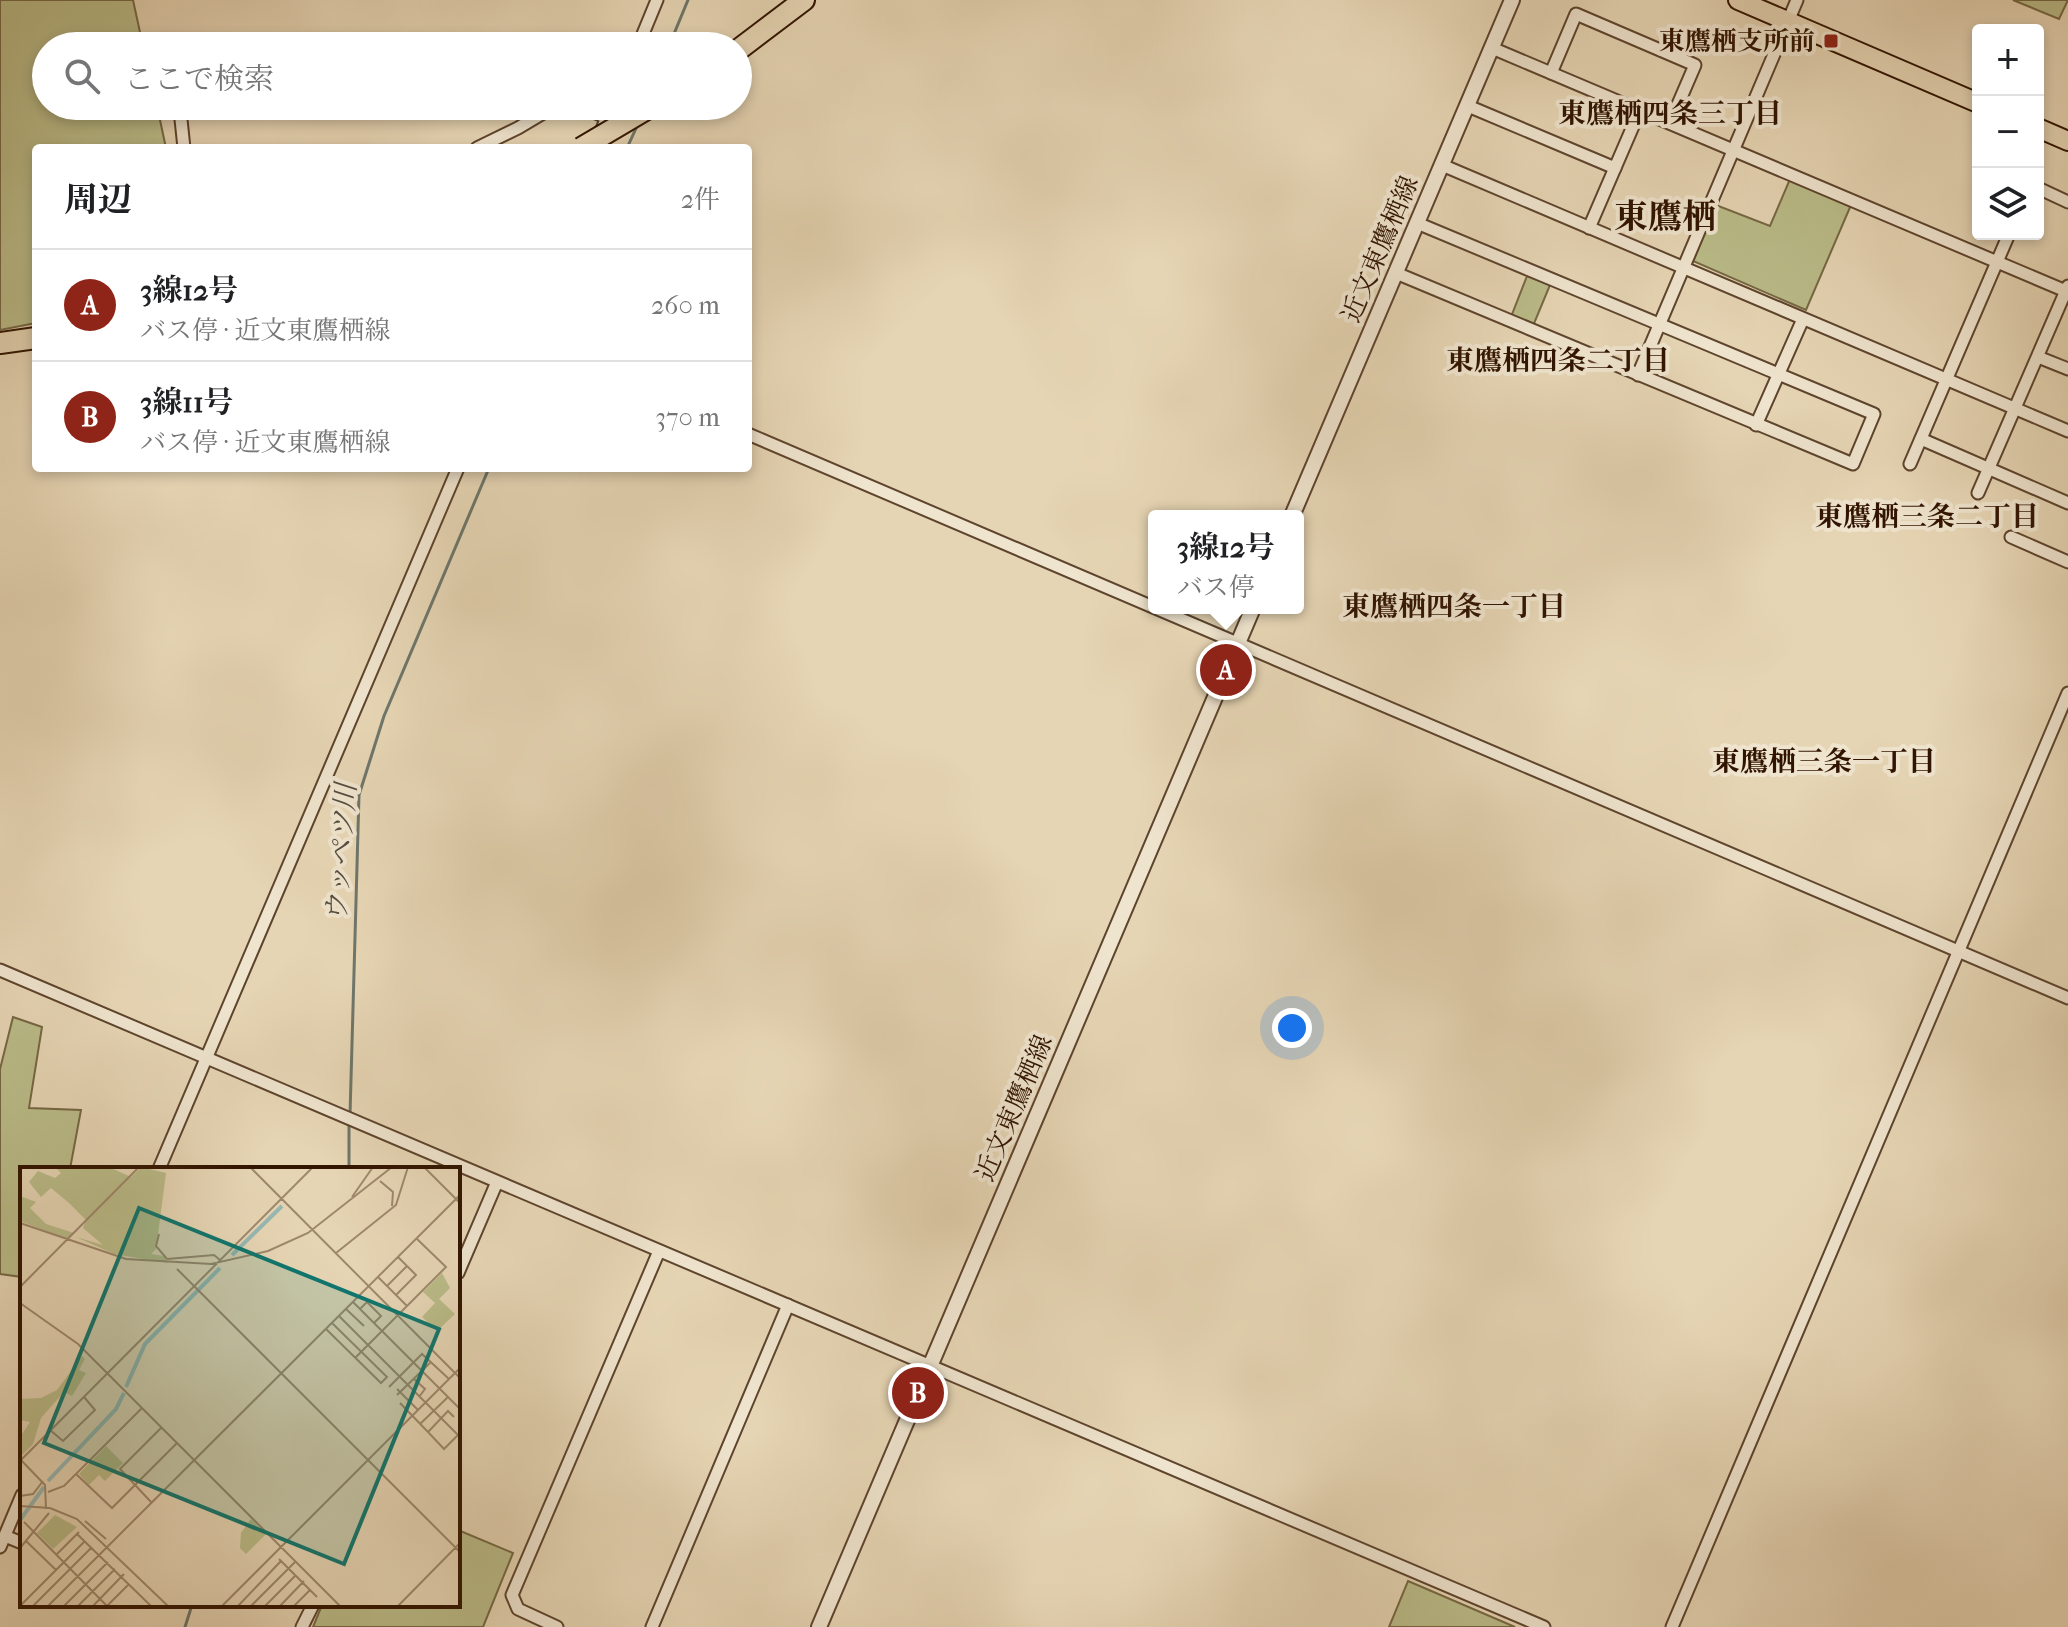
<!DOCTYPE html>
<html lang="ja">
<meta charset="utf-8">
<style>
body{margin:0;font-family:"IM FELL French Canon","Noto Serif JP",serif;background:#f2f2f2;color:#202124}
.controls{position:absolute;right:24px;top:24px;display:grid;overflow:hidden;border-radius:8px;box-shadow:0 4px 12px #0003}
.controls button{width:72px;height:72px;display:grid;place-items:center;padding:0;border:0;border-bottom:2px solid #e0e0e0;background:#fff;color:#202124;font:40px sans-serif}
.you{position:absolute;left:1292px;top:1028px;width:28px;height:28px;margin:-20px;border:6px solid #fff;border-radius:50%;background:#1a73e8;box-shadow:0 0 0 12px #1a73e833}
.badge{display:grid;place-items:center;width:52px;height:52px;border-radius:50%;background:#8f2418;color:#fff;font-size:26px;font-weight:700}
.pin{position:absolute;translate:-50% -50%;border:4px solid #fff;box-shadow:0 2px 8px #0006}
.popup{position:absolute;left:1148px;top:510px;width:156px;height:104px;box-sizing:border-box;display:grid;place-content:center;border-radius:8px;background:#fff;filter:drop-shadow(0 2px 6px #0005);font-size:26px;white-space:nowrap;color:#757577}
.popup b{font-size:30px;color:#202124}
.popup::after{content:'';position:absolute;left:50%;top:100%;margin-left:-16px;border:16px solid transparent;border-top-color:#fff}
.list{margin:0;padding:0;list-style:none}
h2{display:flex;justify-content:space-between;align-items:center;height:104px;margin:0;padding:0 32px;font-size:34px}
h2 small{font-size:26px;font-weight:400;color:#757577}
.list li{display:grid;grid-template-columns:52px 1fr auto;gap:24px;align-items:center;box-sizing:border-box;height:112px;padding:0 32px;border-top:2px solid #e0e0e0}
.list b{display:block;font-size:30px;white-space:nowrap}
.list p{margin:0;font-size:26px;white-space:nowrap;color:#757577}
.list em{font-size:26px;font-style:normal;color:#757577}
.icon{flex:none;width:44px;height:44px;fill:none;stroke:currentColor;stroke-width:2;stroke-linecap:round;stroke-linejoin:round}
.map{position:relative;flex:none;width:2068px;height:1627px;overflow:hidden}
.search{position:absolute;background:#fff;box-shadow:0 4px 12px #0003;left:32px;top:32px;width:720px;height:88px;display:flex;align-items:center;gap:20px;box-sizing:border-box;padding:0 28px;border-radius:44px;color:#757577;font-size:30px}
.panel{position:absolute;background:#fff;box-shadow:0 4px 12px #0003;left:32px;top:144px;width:720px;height:328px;border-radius:8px}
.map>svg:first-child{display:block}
.green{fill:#babc89;stroke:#766844;stroke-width:2}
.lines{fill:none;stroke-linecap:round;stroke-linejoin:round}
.stream{stroke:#6e766b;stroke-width:3}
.minor-casing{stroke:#5e442d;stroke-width:15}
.tertiary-casing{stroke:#5e442d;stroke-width:18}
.primary-casing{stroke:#311400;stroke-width:22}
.motorway-casing{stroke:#311400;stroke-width:24}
.minor{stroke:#efe4ce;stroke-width:11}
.tertiary{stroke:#efe4ce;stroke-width:14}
.primary{stroke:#e6d5b4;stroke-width:18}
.motorway{stroke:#e6d5b4;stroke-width:20}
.motorway-bridge-casing{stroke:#311400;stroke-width:24;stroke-linecap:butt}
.motorway-bridge{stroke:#e6d5b4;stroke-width:20}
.poi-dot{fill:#8f2418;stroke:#efe4ce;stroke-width:3}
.labels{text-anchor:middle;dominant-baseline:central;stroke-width:8;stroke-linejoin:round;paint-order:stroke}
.poi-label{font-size:26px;font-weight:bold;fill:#311400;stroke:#efe4ce;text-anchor:end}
.street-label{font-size:26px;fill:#311400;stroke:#efe4ce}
.neighbourhood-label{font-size:28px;font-weight:bold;fill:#311400;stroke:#efe4ce}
.water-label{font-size:28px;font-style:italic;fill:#554d3f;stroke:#efe4ce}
.district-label{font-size:34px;font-weight:bold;fill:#311400;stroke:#efe4ce}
.inset-river{fill:none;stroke:#97b8b3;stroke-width:4}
.inset-road{fill:none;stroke:#9e886c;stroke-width:2}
.view{fill:#0f766e;fill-opacity:0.15;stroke:#0f766e;stroke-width:4}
.inset-edge{fill:none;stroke:#311400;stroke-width:4}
</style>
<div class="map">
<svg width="2068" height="1627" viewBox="0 0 2068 1627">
<rect width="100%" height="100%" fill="#e6d5b4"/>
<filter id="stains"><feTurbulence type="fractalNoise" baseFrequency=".0025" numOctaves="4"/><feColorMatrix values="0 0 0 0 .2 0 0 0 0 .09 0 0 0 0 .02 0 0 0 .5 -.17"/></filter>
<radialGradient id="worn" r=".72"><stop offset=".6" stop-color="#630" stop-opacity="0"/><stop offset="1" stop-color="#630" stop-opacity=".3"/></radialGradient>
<g class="green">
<polygon points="0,0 133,0 143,46 46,46 46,106 157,106 166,148 36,148 36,323 0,330"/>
<polygon points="2013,0 2068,0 2059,19"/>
<polygon points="1790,179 1851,205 1806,310 1693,261 1716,205 1770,226"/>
<polygon points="1527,276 1550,285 1533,326 1511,317"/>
<polygon points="13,1017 42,1027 29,1108 81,1110 70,1169 22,1169 22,1277 0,1274 0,1069"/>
<polygon points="458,1530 513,1553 483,1627 313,1627 322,1605 458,1605"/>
<polygon points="1408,1581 1515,1627 1389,1627"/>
</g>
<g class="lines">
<g class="stream">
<polyline points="669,46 688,0"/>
<polyline points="627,148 638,124"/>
<polyline points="350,1115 359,795 384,716 489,468"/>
<polyline points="349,1122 349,1169"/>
<polyline points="185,1627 192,1605"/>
</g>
<g class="minor-casing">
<g id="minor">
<polyline points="638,46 657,0"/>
<polyline points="1492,48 2068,292"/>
<polyline points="1551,73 1576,14 1695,65 1670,123"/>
<polyline points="580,106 607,118"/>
<polyline points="1468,106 1615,168"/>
<polyline points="180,110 184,148"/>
<polyline points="599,136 612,106"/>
<polyline points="477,148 518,128 555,106"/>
<polyline points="1442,165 2068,431"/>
<polyline points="2038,188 2068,202"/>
<polyline points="1589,228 1640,110"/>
<polyline points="1396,273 1853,464 1874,414 1417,223"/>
<polyline points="2038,357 2068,369"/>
<polyline points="1638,375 1797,0"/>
<polyline points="1756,425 1803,319"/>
<polyline points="748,434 2068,998"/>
<polyline points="1921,439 2068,503"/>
<polyline points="1910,464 2009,234"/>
<polyline points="1978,493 2068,286"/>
<polyline points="2011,537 2068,562"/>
<polyline points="0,970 1544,1627"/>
<polyline points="159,1169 458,468"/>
<polyline points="458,1273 497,1182"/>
<polyline points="5,1536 22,1543"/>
<polyline points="0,1547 22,1495"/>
<polyline points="302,1627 313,1605"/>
<polyline points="557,1627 518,1609 512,1595 659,1251"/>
<polyline points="652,1627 788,1305"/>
<polyline points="1672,1627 2068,693"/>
</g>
</g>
<g class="tertiary-casing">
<g id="tertiary">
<polyline points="1292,516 1512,0"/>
<polyline points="819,1627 1253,608"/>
</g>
</g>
<g class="primary-casing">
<g id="primary">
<polyline points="1738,0 1978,103"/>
<polyline points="2038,128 2068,141"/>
</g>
</g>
<g class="motorway-casing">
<g id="motorway">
<polyline points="738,50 804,0"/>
<polyline points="0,343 36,338"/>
</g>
</g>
<use href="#minor" class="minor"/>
<use href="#tertiary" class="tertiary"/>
<use href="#primary" class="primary"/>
<use href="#motorway" class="motorway"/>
<g class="motorway-bridge-casing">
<polyline id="motorway-bridge" points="581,148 652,106"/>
</g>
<use href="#motorway-bridge" class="motorway-bridge"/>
</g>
<rect class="poi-dot" x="1823" y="33" width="16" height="16" rx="4"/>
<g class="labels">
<g class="poi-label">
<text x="1815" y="41">東鷹栖支所前</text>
</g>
<g class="street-label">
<text transform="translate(1380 249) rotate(-67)">近文東鷹栖線</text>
<text transform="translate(1014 1108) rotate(-67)">近文東鷹栖線</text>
</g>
<g class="neighbourhood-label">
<text x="1670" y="113">東鷹栖四条三丁目</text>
<text x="1558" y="360">東鷹栖四条二丁目</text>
<text x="1927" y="516">東鷹栖三条二丁目</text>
<text x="1454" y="606">東鷹栖四条一丁目</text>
<text x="1824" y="761">東鷹栖三条一丁目</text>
</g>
<g class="water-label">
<text transform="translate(341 853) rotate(-86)">ウッペツ川</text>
</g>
<g class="district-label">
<text x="1665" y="217">東鷹栖</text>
</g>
</g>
<g transform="translate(20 1167)">
<rect width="440" height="440" fill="#e6d5b4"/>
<path d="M35,0H89L111,10L121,0L146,6L136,82L131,87L144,89L148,96L94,87L56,70L83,78L63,61L66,53L49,36L31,21L21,30L9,15L18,4L35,11L41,6ZM0,29L16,35L10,41L26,57L54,66L47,72L0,54ZM422,106L430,121L419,132L435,147L417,164L402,150L415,136L403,125ZM62,189L65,192L59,203L66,206L52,229L44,225L21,251L13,277L0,290V270L10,255L0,253V232L21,231L37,223ZM86,279L103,296L85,314L79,308L69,318L59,307ZM35,348L57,360L33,382L17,366ZM231,352L246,367L226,387L220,381L221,366Z" fill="#babc89"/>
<path class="inset-river" d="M212,88L262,39M106,220L125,177L200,101M28,314L96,242L104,226M0,353L24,320"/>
<path class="inset-road" d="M230,0L440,211M404,0L440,36M360,14L373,25L372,39M332,30L353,0M0,56L106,92L191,97L248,84L288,66L372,0M139,67L136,79L147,92M316,86L376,38L388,0M147,92L194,88L200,93M157,102L440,385M358,110L387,139M367,119L387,99M0,120L119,0M376,128L396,108L378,90M333,135L440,242M0,136L58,177L321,440M326,142L344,159M340,142L347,135L361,149L354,156M319,149L440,270M306,162L361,216L367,210L312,156M335,191L426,100L396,71M394,212L405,222L399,230M369,220L402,187L429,212M377,222L398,243M377,228L411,195M380,236L408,265M434,250L428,244L408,265L424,282L440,266M400,257L428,230M30,263L43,274L75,243L64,230M0,292L25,318L26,342M1,293L293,0M56,307L92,341L157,276M28,325L44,319L122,241M0,329L13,327L23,314M132,336L100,302L142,260M0,339L30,341L57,352L149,440M65,354L86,372M4,355L88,440M57,367L132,440M6,374L36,403M0,381L29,346M36,388L59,365M259,392L297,430M0,439L65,374M12,440L72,380M27,440L440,28M43,440L88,395M57,440L95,402M72,440L104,407M86,440L109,417M201,440L440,201M217,440L261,394M230,440L276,394M244,440L276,408M259,440L284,414M273,440L290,423M377,440L440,376"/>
<path class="view" d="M119,41L419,162L324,397L24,276Z"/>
<rect width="440" height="440" class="inset-edge"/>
</g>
<rect width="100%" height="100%" filter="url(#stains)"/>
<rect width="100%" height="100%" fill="url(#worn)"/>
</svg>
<div class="controls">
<button>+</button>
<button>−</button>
<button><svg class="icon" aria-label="layers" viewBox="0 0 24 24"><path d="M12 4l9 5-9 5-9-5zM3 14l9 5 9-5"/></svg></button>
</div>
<div class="you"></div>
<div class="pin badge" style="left:1226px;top:670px">A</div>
<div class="popup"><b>3線12号</b>バス停</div>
<div class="pin badge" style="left:918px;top:1393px">B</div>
<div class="search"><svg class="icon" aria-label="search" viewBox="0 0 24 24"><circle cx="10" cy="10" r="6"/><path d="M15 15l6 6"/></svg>ここで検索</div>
<section class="panel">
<h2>周辺<small>2件</small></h2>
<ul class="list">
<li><span class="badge">A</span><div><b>3線12号</b><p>バス停 · 近文東鷹栖線</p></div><em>260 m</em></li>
<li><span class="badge">B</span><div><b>3線11号</b><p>バス停 · 近文東鷹栖線</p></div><em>370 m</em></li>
</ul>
</section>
</div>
